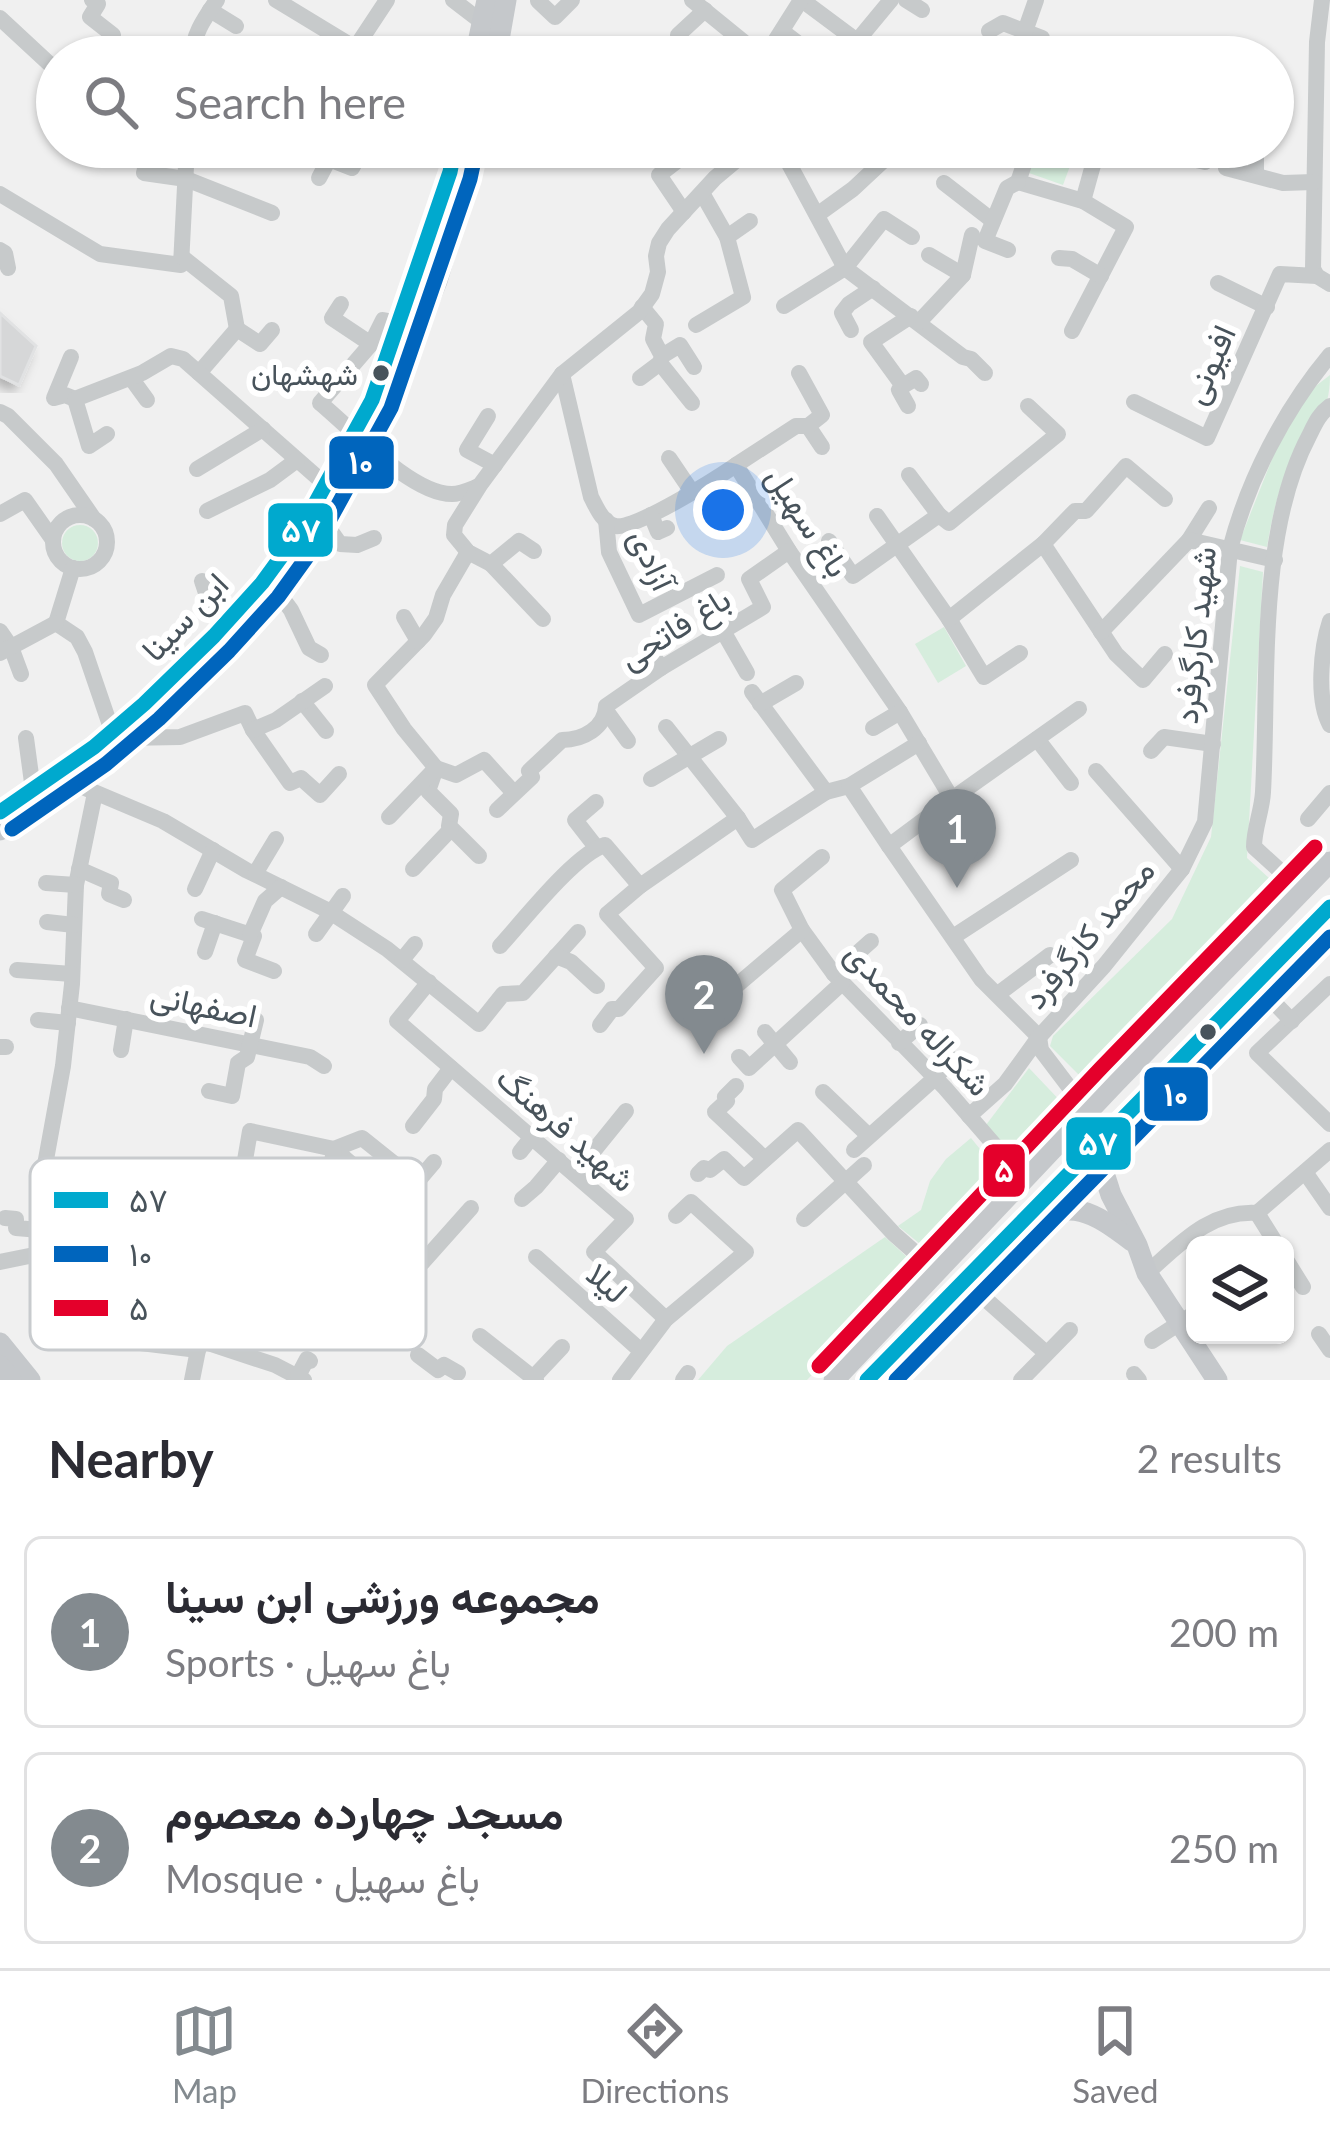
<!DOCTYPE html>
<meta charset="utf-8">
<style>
body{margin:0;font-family:Lato,Vazirmatn,sans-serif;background:#f7f7f7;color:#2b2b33}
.controls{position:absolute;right:36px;bottom:36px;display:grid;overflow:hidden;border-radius:18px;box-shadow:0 3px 9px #0004}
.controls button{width:108px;height:108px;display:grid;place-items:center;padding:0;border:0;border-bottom:3px solid #e1e1e2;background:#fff;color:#2b2b33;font:60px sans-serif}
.you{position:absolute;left:723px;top:510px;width:42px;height:42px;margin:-30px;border:9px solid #fff;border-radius:50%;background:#1a73e8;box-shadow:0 0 0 18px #1a73e833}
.badge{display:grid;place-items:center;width:78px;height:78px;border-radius:50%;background:#838a8f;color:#fff;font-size:39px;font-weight:700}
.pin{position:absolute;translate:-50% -99px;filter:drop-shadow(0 3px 6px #0008)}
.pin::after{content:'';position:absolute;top:63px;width:42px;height:36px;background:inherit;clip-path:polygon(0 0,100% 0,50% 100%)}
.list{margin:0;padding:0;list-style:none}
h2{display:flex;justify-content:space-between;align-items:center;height:156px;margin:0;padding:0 48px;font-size:51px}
h2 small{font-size:39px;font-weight:400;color:#7c7c81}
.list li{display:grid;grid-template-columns:78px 1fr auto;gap:36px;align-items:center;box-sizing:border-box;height:192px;margin:0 24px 24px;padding:0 24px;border:3px solid #e1e1e2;border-radius:18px}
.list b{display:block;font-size:45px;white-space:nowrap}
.list p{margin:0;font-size:39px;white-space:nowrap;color:#7c7c81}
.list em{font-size:39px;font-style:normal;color:#7c7c81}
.icon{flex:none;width:66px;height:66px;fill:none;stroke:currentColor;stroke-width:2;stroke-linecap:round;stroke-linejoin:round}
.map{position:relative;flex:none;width:1330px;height:1380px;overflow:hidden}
.search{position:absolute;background:#fff;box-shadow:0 3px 9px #0004;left:36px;right:36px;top:36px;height:132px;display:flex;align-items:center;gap:30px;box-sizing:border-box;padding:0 42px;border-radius:66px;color:#7c7c81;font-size:45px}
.sheet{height:588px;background:#fff}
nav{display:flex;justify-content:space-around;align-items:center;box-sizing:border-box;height:168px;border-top:3px solid #e1e1e2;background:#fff;font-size:33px;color:#7c7c81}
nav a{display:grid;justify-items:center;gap:6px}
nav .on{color:#838a8f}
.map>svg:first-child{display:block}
.green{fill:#d6eddd}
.building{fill:#d6d7d8;stroke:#e1e2e3;stroke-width:3;filter:url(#shadow)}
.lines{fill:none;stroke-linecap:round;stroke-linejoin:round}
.minor{stroke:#c7cacb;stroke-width:16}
.major{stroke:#c5c8cb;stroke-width:21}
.bus-1-casing{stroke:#fff;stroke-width:24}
.bus-2-casing{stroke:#fff;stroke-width:24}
.bus-3-casing{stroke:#fff;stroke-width:24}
.bus-1{stroke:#00a9ce;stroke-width:15}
.bus-2{stroke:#0065bd;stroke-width:15}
.bus-3{stroke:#e4002b;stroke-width:15}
.bus-dot{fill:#48535b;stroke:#fff;stroke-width:4.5}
.labels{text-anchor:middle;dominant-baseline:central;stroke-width:12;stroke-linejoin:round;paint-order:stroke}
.bus-label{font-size:30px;fill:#48535b;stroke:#fff;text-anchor:end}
.street-label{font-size:33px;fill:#48535b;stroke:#fff}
.key{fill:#fff;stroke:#c8cbce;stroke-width:3}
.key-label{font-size:33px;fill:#48535b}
.line-badge{stroke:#fff;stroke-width:4.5}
.badge-label{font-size:33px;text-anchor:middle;font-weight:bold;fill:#fff}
</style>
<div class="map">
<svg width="1330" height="1380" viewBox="0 0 1330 1380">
<defs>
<filter id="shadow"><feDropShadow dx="-6" dy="6" stdDeviation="6" flood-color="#0004"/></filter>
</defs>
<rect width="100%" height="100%" fill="#f0f0f0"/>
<g class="green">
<polygon points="1038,147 1077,147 1063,185 1029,173"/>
<path d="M1330,375C1330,417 1313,420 1295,453C1280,481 1272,516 1267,547L1240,540L1274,454L1308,392Z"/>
<circle cx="80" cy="543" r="18"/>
<polygon points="1240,566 1263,572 1247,858 1282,890 1159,1019 1087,1083 1050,1046 1053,1036 1172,919 1211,837"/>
<polygon points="944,627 966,666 938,683 915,644"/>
<polygon points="1029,1068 1067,1108 1018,1161 986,1125"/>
<polygon points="971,1138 1001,1175 930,1252 898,1226 921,1210 930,1181 946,1159"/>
<polygon points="885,1237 917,1266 807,1380 698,1380 727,1346"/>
</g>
<polygon class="building" points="0,313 36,346 19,385 0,376"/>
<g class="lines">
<g class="minor">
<polyline points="92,0 98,4 90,17 113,35"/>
<polyline points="276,0 370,57"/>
<polyline points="453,0 483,23"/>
<polyline points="692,0 762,57"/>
<polyline points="802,0 857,41 891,0"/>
<polyline points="906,0 922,10"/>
<polyline points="1322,0 1317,42 1313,269 1317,276 1330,284"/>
<polyline points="538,1 555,17 572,0"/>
<polyline points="210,10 236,26"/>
<polyline points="0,18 56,70"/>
<polyline points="782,31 816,57"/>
<polyline points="989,31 1003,23 1042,38 1036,57"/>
<polyline points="678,35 705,10"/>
<polyline points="356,47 387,0"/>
<path d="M192,57C193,34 204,19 217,0"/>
<polyline points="567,57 574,49"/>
<polyline points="765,57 801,0"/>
<polyline points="1016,57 1036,0"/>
<polyline points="1173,57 1175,49"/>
<polyline points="780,147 845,268 963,357 971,359 985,373"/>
<polyline points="1030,147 1018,182 1083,201 1126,227 1072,331"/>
<polyline points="1140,147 1205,162"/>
<polyline points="1256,147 1256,175"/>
<polyline points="681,158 659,175 684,212"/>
<polyline points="147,161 144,173 186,179 272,213"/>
<polyline points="1226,168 1283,183 1314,182"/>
<polyline points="319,178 329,159 352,168 363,147"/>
<polyline points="944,183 993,221"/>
<polyline points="0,194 100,254 181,265 187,147"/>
<polyline points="1083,201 1098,147"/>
<polyline points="817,215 853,189 898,147"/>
<polyline points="727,237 750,221"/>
<polyline points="0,250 5,253 8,268"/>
<polyline points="1008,250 985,241 1007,188 1018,182"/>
<polyline points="929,255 963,275"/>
<polyline points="182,257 231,296 237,329"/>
<polyline points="1059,258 1072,259 1101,276"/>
<polyline points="1218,283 1267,307"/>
<polyline points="341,304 332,318 371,344"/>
<polyline points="784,306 845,268 884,219 912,237"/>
<polyline points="642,307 656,324 653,339 662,356 660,363 692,403"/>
<polyline points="919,322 963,275 972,235"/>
<path d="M399,323L383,320L371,344L320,403C352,429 411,494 452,494C461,494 471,489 479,486"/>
<polyline points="696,325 743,297 727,237 702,193"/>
<polyline points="237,329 260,344 272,330"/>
<polyline points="851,330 842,313 849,304 873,288"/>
<polyline points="662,356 680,345 694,367"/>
<polyline points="71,357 54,398 65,395 75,399"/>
<polyline points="199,373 237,329"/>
<path d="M562,374L591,497C597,508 602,522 615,526C635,530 717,478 736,465L789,551L900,712L952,799L889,846L981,979L1039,1037L1041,1050L1088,1112"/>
<polyline points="131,378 147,400"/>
<polyline points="640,378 660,363"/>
<polyline points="903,386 916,378 921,384"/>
<polyline points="1134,402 1207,438 1280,274 1317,276"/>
<polyline points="908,406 899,390 903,386 871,342 911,316"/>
<polyline points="0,412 8,416 56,464 94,519"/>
<polyline points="488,416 467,450 495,465"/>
<polyline points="808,426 822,447"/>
<polyline points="107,434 89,446 75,399 142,373 171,356 183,359 326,485"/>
<polyline points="669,458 692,492"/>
<polyline points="736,465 796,426 808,426 822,415 799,373"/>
<polyline points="197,469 263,429"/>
<polyline points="909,475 939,515"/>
<polyline points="207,511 270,480 297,460"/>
<polyline points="0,514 25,500 53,540"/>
<polyline points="651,515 658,532 667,528"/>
<circle cx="80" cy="542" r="27"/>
<polyline points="877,516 949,619 984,677 1020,653"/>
<polyline points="323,520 340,544 357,545 374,538"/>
<polyline points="606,520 609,552 639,615 717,575"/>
<polyline points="1189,540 1209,508"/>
<polyline points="829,541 853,576 939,515 949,523 1058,434 1028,406"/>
<polyline points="1043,544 1116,654 1143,680 1165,654"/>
<polyline points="534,551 519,541 491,564 468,552 454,535 455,525 480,485 562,374 639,312 652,294 658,272 656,256 659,243 668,229 715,178 752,147"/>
<polyline points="468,552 443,595 436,618 424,635 375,685 404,729 436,768 428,791 451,814 449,826 479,856"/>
<polyline points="491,564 543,619"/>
<polyline points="73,568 56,623 77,637 85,652 112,731 124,738 180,737 245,713 253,730 290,783 301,778 320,795 339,774"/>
<polyline points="202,581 206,593 225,624"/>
<polyline points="274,587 291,610 309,648 321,655"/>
<polyline points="404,617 418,641"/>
<polyline points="949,619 1043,544 1075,511 1086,511 1126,466 1165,499"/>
<path d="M1330,621C1321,648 1316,700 1330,725"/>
<polyline points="0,631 11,647 21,674"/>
<polyline points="723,631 747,673"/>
<polyline points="1101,632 1189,540 1275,560"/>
<polyline points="651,652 661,668"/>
<polyline points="0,653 56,623"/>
<polyline points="752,692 826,792"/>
<polyline points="302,701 326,731"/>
<polyline points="760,704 796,683"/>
<polyline points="607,712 628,741"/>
<polyline points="666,727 738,818 752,840 826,792 849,786 919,743"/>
<polyline points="873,728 900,712"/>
<polyline points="253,730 276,720 325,686"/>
<polyline points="26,738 33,790"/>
<polyline points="1037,739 1071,783"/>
<polyline points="1151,751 1164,737 1213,744"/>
<polyline points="1096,771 1182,869"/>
<polyline points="54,775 163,821 246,870 327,910 387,949 479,1024 503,994 523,993 578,932"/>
<polyline points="651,779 719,739"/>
<polyline points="849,786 889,846"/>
<polyline points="95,793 76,885 72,984 63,1066 43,1176 39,1254 44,1322 85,1327 116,1340 198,1350"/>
<polyline points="952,799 1079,709"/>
<path d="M497,810L532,777L529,771L562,740C583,740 605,728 606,706L661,668L763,607L749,579L789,551"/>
<polyline points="389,817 436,768 456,775 484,760 514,793"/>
<polyline points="1308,819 1330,793"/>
<polyline points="596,847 575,820 596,802"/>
<polyline points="822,857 782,890 802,930 834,974 945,1088 1024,1179"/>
<polyline points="79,869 111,883 109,894 124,900"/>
<polyline points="413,869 451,829"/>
<polyline points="255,874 276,839"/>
<polyline points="46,883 76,885"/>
<polyline points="195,889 213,850"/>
<path d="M1302,891L1254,847C1254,828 1262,811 1263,792C1269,683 1257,534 1309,436C1315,424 1319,414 1330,406"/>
<polyline points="202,919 254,936 245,960 274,971"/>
<polyline points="47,922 74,925"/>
<polyline points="316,934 343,896"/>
<polyline points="250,935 265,901 281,887"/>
<polyline points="953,937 1071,860"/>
<path d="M500,946C523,921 575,854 605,845L640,886"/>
<polyline points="205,952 215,923"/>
<polyline points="556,956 571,962 597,986"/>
<polyline points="402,960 415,944"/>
<polyline points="17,970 72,974"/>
<polyline points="834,974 871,941"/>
<polyline points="429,982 397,1021 626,1219 594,1252 666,1319"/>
<polyline points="1330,984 1257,1053 1330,1124"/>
<polyline points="1257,985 1292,1021"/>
<polyline points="998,994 1050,955"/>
<polyline points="722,998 802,930"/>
<polyline points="69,1008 310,1057 324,1066"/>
<polyline points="38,1020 68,1023"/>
<polyline points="600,1025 612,1009 619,1009 656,968 607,914 640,886 738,818"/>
<polyline points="765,1032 790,1062"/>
<polyline points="899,1043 920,1025"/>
<polyline points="0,1047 6,1047"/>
<polyline points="121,1050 126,1019"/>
<polyline points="739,1057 749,1068 842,983"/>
<polyline points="736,1086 725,1097 727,1101 715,1112 765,1159"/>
<polyline points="209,1091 232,1096 238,1063 247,1057 256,1020"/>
<polyline points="823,1092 869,1136"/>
<path d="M969,1116L1005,1084L1039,1037L1104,966L1182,869L1205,822L1230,549C1248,480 1284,410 1330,355"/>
<polyline points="413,1126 434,1099 435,1089 451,1068"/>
<polyline points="854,1150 935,1078 952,1059"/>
<polyline points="520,1152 532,1137"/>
<polyline points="1305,1172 1330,1208"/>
<polyline points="575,1174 626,1111"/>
<polyline points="698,1174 704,1168 710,1170 724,1159 744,1178 798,1130 894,1234 937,1272"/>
<polyline points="391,1198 334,1149 362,1138 417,1182 434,1162"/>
<polyline points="522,1199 536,1187 559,1160"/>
<polyline points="1257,1213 1277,1245"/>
<polyline points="5,1218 16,1219 16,1228 135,1238 159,1237 183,1224 233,1230 269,1239"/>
<polyline points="804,1219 864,1165"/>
<polyline points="233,1230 250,1131 334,1149 329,1182 422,1263 471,1208"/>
<polyline points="152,1238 156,1212"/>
<polyline points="536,1257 641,1351"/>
<polyline points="1285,1258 1303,1287"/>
<polyline points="0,1262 39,1254"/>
<polyline points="121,1271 126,1238"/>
<path d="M1147,1273C1180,1244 1210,1210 1257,1213L1330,1150"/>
<polyline points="964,1280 1046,1353"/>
<polyline points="1319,1334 1330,1350"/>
<polyline points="480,1336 536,1380"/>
<polyline points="202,1341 275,1365 304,1380"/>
<polyline points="1152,1341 1195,1313"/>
<polyline points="418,1355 438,1370 444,1365 458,1373"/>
<polyline points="1134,1374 1139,1380"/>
<polyline points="298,1376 307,1359 310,1361"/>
<polyline points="192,1380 198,1350 221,1296 286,1306 298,1273 306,1270 311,1257 374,1282 363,1304"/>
<polyline points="531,1380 562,1347"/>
<polyline points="620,1380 666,1319 746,1252 691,1202 676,1216"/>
<polyline points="683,1380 688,1373"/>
<polyline points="1021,1380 1070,1330"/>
</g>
<g class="major">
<polyline points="475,57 487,0"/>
<polyline points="496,57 506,0"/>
<polyline points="313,508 372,400 450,172 455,147"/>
<polyline points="0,830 91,766 155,711 266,598 309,542 352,472 387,402 437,281 477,147"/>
<polyline points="1119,1132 1107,1152 1103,1170 1111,1195 1137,1245 1147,1273 1217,1380"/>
<path d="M1026,1224C1072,1198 1092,1211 1132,1241"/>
<polyline points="0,1343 30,1380"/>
<polyline points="0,1366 11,1380"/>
<polyline points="834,1380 1116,1082 1330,862"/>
<polyline points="867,1380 1330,907"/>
</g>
<g class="bus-1-casing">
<g id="bus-1">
<polyline points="0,812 94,747 144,704 214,636 262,583 300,531 372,400 450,172 455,147"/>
<polyline points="867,1380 1330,907"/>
</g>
</g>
<g class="bus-2-casing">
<g id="bus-2">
<polyline points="12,829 106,764 159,719 229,651 278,597 317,543 391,408 470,179 476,151"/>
<polyline points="896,1380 1330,937"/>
</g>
</g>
<g class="bus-3-casing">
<polyline id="bus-3" points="819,1366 1101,1068 1315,847"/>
</g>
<use href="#bus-1" class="bus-1"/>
<use href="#bus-2" class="bus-2"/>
<use href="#bus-3" class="bus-3"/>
</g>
<g class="bus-dot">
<circle cx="381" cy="373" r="10"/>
<circle cx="1208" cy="1032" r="10"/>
</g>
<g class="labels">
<g class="bus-label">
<text x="358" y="373">شهشهان</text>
</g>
<g class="street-label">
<text transform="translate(1208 364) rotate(-66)">افیونی</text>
<text transform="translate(809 521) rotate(57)">باغ سهیل</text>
<text transform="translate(653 559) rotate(65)">آزادی</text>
<text transform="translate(184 616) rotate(-46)">ابن سینا</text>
<text transform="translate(674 627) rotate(-32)">باغ فاتحی</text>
<text transform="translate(1194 635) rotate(-84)">شهید کارگرفرد</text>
<text transform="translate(1088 933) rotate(-50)">محمد کارگرفرد</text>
<text transform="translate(204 1004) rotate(12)">اصفهانی</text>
<text transform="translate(919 1018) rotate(47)">شکراله محمدی</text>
<text transform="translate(567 1128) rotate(41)">شهید فرهنگ</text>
<text transform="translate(608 1282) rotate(42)">لیلا</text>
</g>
</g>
<rect x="30" y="1158" width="396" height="192" rx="18" class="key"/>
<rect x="54" y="1192" width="54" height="16" fill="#00a9ce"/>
<rect x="54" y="1246" width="54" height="16" fill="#0065bd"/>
<rect x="54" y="1300" width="54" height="16" fill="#e4002b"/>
<g class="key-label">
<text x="129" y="1212">۵۷</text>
<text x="129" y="1266">۱۰</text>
<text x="129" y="1320">۵</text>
</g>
<g class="line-badge">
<rect x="327" y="434" width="69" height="57" rx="12" fill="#0065bd"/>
<rect x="266" y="501" width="69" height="58" rx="12" fill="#00a9ce"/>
<rect x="1142" y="1065" width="68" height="58" rx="12" fill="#0065bd"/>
<rect x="1064" y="1115" width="69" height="57" rx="12" fill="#00a9ce"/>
<rect x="981" y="1142" width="46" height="57" rx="12" fill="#e4002b"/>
</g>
<g class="badge-label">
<text x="361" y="474">۱۰</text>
<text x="301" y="542">۵۷</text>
<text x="1176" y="1106">۱۰</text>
<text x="1098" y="1155">۵۷</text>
<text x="1004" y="1182">۵</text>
</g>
</svg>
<div class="controls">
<button><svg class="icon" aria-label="layers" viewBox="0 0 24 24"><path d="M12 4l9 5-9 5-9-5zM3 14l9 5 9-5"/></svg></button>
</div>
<div class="you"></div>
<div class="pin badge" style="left:957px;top:888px">1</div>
<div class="pin badge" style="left:704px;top:1054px">2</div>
<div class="search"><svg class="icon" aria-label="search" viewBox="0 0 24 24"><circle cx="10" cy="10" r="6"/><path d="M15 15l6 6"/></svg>Search here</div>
</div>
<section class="sheet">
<h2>Nearby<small>2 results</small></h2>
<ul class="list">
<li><span class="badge">1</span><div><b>مجموعه ورزشی ابن سینا</b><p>Sports · باغ سهیل</p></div><em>200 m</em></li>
<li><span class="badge">2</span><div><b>مسجد چهارده معصوم</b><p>Mosque · باغ سهیل</p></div><em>250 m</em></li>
</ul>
</section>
<nav>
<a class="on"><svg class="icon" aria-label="map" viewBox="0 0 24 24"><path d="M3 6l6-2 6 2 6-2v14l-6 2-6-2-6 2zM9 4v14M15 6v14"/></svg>Map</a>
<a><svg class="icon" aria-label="directions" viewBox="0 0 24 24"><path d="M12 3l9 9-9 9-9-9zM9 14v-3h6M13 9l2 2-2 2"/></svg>Directions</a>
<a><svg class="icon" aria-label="saved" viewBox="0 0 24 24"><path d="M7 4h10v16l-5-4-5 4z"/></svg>Saved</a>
</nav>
